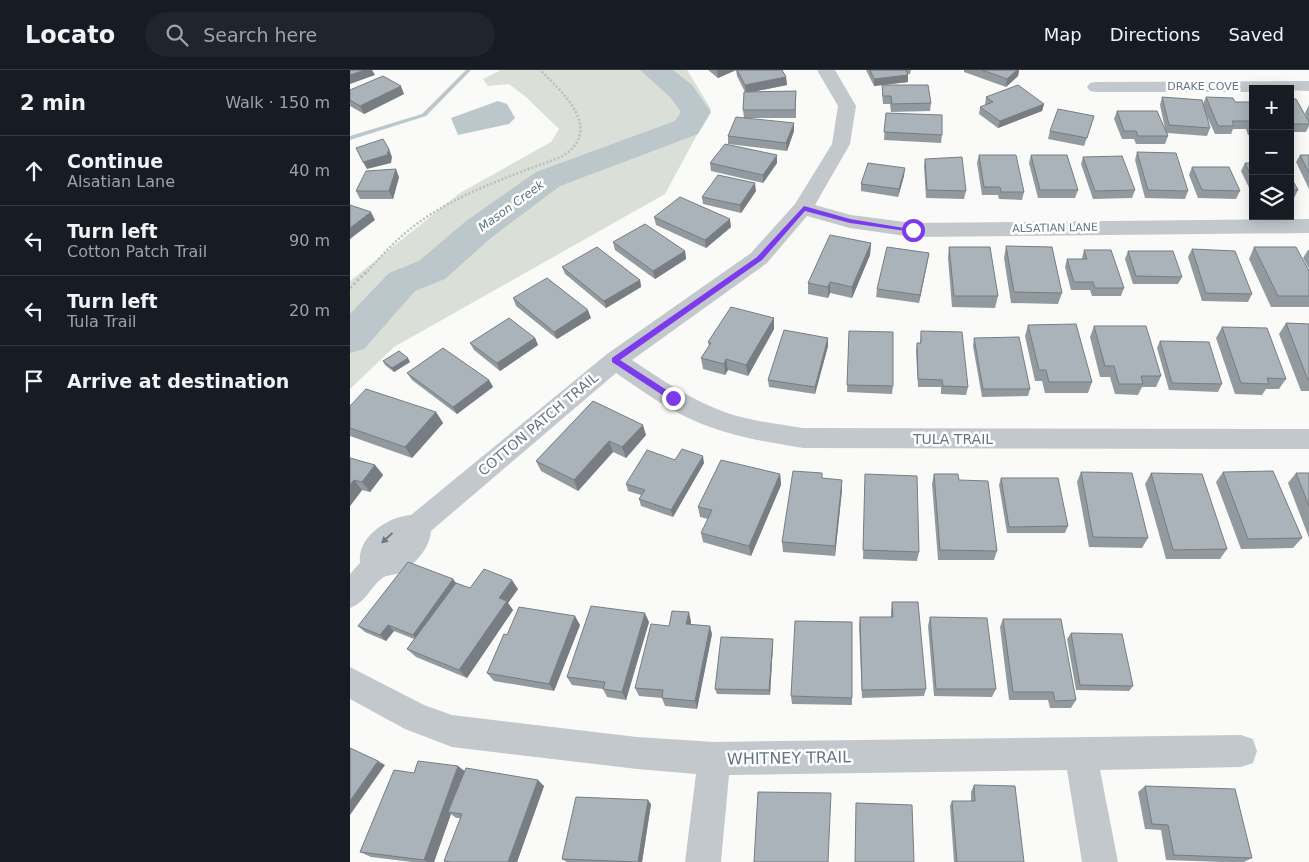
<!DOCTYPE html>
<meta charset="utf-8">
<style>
body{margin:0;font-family:"DejaVu Sans",sans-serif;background:#20242c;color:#f1f3f6}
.controls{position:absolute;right:15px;top:15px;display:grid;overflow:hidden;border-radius:0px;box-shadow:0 2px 12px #0003}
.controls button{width:45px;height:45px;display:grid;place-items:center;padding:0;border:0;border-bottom:1px solid #363941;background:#171b24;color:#f1f3f6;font:25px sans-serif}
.stop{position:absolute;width:15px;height:15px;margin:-11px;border:4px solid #7c3aed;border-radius:50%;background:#fff}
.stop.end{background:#7c3aed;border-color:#fff;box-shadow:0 1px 5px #0008}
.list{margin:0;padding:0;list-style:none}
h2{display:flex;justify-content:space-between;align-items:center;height:65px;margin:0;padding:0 20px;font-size:21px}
h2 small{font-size:16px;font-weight:400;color:#9ea1a6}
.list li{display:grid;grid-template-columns:32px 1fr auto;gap:15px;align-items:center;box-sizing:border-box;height:70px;padding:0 20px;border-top:1px solid #363941}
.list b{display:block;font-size:19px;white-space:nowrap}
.list p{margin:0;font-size:16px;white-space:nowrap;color:#9ea1a6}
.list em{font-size:16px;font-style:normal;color:#9ea1a6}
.icon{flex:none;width:28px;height:28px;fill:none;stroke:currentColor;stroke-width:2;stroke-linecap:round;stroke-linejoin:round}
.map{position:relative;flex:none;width:959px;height:792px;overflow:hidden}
header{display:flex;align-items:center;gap:30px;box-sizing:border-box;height:70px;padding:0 25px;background:#171b24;border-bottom:1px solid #363941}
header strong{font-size:24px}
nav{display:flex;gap:28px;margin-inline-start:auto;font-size:18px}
.search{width:350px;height:45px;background:#20242c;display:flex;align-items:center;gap:12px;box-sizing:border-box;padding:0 18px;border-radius:28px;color:#9ea1a6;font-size:19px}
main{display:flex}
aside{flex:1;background:#171b24}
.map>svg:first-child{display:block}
.green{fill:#dadfd7}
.water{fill:#bbc7cb}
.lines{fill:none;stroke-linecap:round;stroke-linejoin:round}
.stream{fill:#bbc7cb;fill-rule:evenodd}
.river{fill:#bbc7cb;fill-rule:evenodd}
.path-far1{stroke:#bbbfc2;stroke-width:2.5;stroke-dasharray:2 2;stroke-linecap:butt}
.path{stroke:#bbbfc2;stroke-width:3;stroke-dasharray:2.5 2.5;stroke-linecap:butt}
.street{fill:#c3c8cc;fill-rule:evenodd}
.wall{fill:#929a9f}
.shaded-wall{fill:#777d82}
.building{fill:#aab3b9;stroke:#777d82}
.oneway{fill:#6a7a87}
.route{fill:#7c3aed}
.labels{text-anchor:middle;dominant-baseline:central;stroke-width:5;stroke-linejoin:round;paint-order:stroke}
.far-street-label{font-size:11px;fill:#657683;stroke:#fff}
.far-water-label{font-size:12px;font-style:italic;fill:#60757c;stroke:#fff}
.street-label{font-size:14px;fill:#657683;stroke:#fff}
.near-street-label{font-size:16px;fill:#657683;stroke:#fff}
</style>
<header>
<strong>Locato</strong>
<div class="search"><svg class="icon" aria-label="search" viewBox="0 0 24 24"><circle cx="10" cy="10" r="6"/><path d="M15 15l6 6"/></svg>Search here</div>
<nav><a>Map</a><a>Directions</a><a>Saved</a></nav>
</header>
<main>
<aside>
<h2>2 min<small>Walk · 150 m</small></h2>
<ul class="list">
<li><svg class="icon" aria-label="ahead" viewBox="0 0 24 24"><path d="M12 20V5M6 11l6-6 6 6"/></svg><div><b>Continue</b><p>Alsatian Lane</p></div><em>40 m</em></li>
<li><svg class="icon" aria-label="left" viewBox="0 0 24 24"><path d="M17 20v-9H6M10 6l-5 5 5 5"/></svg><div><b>Turn left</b><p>Cotton Patch Trail</p></div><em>90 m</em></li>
<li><svg class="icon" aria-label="left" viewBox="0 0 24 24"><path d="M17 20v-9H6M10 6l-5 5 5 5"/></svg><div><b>Turn left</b><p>Tula Trail</p></div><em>20 m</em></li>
<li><svg class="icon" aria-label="arrive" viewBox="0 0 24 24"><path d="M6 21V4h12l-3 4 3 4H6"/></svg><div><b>Arrive at destination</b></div></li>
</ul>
</aside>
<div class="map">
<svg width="959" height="792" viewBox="0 0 959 792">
<rect width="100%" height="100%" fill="#fafaf8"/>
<polygon class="green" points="151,0 337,0 361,39 315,124 44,277 0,319 0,211 110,123 201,72 209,59 176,27 159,14 138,16 133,9"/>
<polygon class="water" points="148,31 157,34 165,48 159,54 108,65 101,48"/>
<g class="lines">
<polygon class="stream" points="116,0 121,0 76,46 0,70 0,66 72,44"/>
<polygon class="river" points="290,0 323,0 342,15 361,42 348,64 210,116 142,167 95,209 65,221 14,279 0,283 0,244 39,203 69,191 116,151 186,102 325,51 331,42 320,27"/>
<path class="path-far1" d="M15,204C27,191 39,177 53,165C98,126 156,108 211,87C256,60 212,22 190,0"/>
<polyline class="path" points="0,218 16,202"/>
<g class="street">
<path d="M467,0H485L506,36L500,74L465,135L501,145L563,153L959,149V163L563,167L500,158L457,146L417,193L282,290C312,310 343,331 377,343C401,351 428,354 453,358L959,359V379L453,378C416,372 379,366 345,351C317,339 291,320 266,303L81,461C80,478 65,495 49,503C45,505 38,505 34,507C20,516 18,531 0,538V504L10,493C7,467 37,447 61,445L257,284L401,183L445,134L482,74L488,36Z"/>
<polygon points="959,11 959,21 903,19 903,22 746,22 740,21 737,17 740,13 746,12"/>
<polygon points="0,597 74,635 102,645 287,667 364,672 891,665 903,669 907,681 903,693 891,697 750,700 768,792 732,792 717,700 379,705 371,792 335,792 346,704 287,699 102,677 55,659 0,629"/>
</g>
</g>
<g class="wall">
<polygon points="358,0 432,0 436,7 437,15 402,22 446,21 446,48 396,48 444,61 437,81 378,74 378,66 394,48 393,40 395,22 387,6 386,0 368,8"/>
<polygon points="516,0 561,0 560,4 558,4 558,12 533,15 581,33 580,41 541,42 540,34 533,34 532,23 532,15 524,16"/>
<polygon points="614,0 669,0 668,6 656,17 614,2"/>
<polygon points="0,20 54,24 14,44 0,36"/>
<polygon points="636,27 694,34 692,41 648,58 629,44 630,37 635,35"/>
<polygon points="812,27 853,34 856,27 885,32 903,33 903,65 898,65 896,59 883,59 881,64 865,64 855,42 860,58 857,66 817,63 818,66 815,74 786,74 784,69 772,69 764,49 767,41 815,59 810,35"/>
<polygon points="940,29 958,50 955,43 959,35 959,56 956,62 940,62"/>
<polygon points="536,43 592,65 591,73 534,70"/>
<polygon points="742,53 734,76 698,69 700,61"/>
<polygon points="787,82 838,121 835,129 795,128 785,90"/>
<polygon points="629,85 674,122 672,130 649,129 648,125 632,125 627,93"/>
<polygon points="681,85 728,120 725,128 688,128 679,93"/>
<polygon points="950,85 959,85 959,119 946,92"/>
<polygon points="733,87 785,120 782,128 743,129 731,94"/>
<polygon points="575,89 616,121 614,129 576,128 574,96"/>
<polygon points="360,93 427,93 413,113 361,101"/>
<polygon points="895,93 903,93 903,126 891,101"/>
<polygon points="842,97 890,121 886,129 848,128 839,105"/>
<polygon points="554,106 548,127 511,121 511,114"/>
<polygon points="940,106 948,120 944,128 940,128"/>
<polygon points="49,107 43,129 10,129 6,121"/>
<polygon points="406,121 391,143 353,134 352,127"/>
<polygon points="304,147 381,157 356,178 306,155"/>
<polygon points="263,172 335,181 336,189 305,209 265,180"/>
<polygon points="521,173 520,185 502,228 480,223 478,228 458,224 458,213"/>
<polygon points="656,176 712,223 708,234 661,233 654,188"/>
<polygon points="599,177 648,226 645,238 602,237 598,188"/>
<polygon points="904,177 959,201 959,237 921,237 899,189"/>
<polygon points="842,179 902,224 898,232 852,231 838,187"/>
<polygon points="734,180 774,218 771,226 742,226 740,220 721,220 715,197 717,189 732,189 732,188"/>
<polygon points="958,180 959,180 959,199 953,188"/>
<polygon points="778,181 832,207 828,214 783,214 775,189"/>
<polygon points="579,183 569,233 526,227 527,219"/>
<polygon points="212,197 290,210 291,217 256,238 215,204"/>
<polygon points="163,228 241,248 207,269 166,236"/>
<polygon points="424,248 424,259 398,306 378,300 375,305 353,299 351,288 359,276 358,272"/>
<polygon points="936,253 959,254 959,321 951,321 929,264"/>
<polygon points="678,255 742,312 738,323 695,323 692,311 685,311 675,266"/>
<polygon points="744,256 811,306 806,317 792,317 788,325 765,324 760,307 750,307 740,267"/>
<polygon points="872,257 936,309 929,319 916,319 912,325 885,324 866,268"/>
<polygon points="499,261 543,316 542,324 497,322"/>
<polygon points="571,261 618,317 616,325 591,324 591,317 568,317 566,281 567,273 570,273"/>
<polygon points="185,268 188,275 150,301 124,280 120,273"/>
<polygon points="478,268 478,276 465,324 419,317 418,310"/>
<polygon points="624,268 680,319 678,326 632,327 623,276"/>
<polygon points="810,271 872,314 868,322 819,320 807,278"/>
<polygon points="33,291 60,292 44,302 35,295"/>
<polygon points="57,303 139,310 143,317 107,344 62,310"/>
<polygon points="243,331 296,365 276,388 263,382 228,421 191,401 186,391"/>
<polygon points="0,336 86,342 93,353 62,388 0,366"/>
<polygon points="0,388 25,395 33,405 20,422 12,420 0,436"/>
<polygon points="325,390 354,393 323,447 291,436 289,429 291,425 278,421 276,414"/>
<polygon points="731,402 798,468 792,478 739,477 727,412"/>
<polygon points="873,402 952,468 943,478 891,479 866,412"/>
<polygon points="472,403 472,408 492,420 485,486 433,482 432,472"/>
<polygon points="801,403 877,479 870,489 816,489 795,414"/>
<polygon points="946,403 959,403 959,468 938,413"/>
<polygon points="430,404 431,415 401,486 353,472 351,463 358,449 350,447 348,437"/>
<polygon points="584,404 609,410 647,481 644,490 588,490 582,414"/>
<polygon points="651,408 718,456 715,463 657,463 649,415"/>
<polygon points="515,414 569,482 567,491 513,489"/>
<polygon points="103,509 106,513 120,518 168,519 158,533 163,540 117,608 66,587 57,579 64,569 44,561 36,571 15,562 8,556"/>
<polygon points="542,532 576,619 574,626 512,628 509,556 510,547 541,547 541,541"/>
<polygon points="580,547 646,619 642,627 584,626 578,556"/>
<polygon points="653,549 726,630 721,638 700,638 698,630 659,630 650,557"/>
<polygon points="341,551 341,554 362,564 347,639 315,636 312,628 289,626 285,618 319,556"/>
<polygon points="299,552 276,630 257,627 253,619 222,615 217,607"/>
<polygon points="230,555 204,621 144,611 137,603 157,565"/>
<polygon points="721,563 783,616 779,621 726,620 717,569"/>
<polygon points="423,569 423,574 420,625 367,624 365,619"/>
<polygon points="441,626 502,628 502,635 442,634"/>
<polygon points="115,701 194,716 167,792 96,792 94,791 111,748 106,748 101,744 84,792 62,792 21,787 10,782 64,703"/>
<polygon points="624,715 674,792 604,792 600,736 602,731 621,731 621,722"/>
<polygon points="795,716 902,788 894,792 872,792 816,790 811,760 795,759 788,722"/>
<polygon points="301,734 292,792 217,792 212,789"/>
</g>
<g class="shaded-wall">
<polygon points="15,0 22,0 25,5 0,14 0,5"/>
<polygon points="367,0 386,0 368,8"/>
<polygon points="667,0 669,0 668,6 656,17 657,9"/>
<polygon points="558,5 558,12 524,16 524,9"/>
<polygon points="436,7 437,15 396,23 395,15"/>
<polygon points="51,16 54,24 14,44 10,36"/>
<polygon points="694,34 692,41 648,58 650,51"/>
<polygon points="444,53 444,61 437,81 436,73"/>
<polygon points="39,79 42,87 41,93 17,99 13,92"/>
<polygon points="427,85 427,93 413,113 413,105"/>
<polygon points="555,98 554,106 548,127 549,119"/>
<polygon points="46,99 49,107 43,129 39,121"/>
<polygon points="405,113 406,121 391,143 390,135"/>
<polygon points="21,142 25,150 0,169 0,158"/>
<polygon points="380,149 381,157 356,178 355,170"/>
<polygon points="521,173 520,185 502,228 502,217"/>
<polygon points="335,181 336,189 305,209 303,201"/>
<polygon points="579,183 578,190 569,233 570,225"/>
<polygon points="290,210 291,217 256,238 254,231"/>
<polygon points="480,212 480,223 478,228 478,217"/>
<polygon points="238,240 241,248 207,269 204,262"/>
<polygon points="424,248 424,259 398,306 396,295"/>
<polygon points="185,268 188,275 150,301 147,293"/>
<polygon points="478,268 478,276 465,324 465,317"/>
<polygon points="58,288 60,292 44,302 42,298"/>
<polygon points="376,289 378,300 375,305 374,294"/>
<polygon points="139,310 143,317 107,344 103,337"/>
<polygon points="86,342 93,353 62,388 55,377"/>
<polygon points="293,355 296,365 276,388 272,377"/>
<polygon points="259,371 263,382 228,421 224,410"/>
<polygon points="353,386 354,393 323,447 321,440"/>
<polygon points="25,395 33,405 20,422 12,412"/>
<polygon points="430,404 431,415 401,486 399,476"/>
<polygon points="4,410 12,420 0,436 0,415"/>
<polygon points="492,410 492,420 485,486 485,476"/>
<polygon points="103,509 108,516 68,570 63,565"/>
<polygon points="162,510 168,519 158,533 163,540 117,608 109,600 149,528"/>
<polygon points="339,542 341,551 339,562 336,554"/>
<polygon points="295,543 299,552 276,630 272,622"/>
<polygon points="225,546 230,555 204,621 199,614"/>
<polygon points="38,555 44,561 36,571 30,565"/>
<polygon points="360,556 362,564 347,639 345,631"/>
<polygon points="423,569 423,574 420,625 419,620"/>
<polygon points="28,691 35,695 0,745 0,731"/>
<polygon points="108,696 116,702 98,742 101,744 84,792 78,792 74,790"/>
<polygon points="188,710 194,716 167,792 158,792"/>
<polygon points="298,730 301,734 292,792 288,792"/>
</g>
<g class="building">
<polygon points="0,0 15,0 0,5"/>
<polygon points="387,0 432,0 436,7 395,15"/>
<polygon points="520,0 556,0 558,5 524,9"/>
<polygon points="632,0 667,0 657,9"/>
<polygon points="33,6 51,16 10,36 0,30 0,20"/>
<polygon points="532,15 578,15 581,33 542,34 541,26 533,26"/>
<polygon points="668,15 694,34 650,51 630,37 643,32 636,27"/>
<polygon points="446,21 445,40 393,40 394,22"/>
<polygon points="812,27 852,30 860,58 819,55"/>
<polygon points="856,27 883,28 885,32 902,32 903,57 902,57 899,51 882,51 884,56 868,56"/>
<polygon points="940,29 946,29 959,52 959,54 940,54"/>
<polygon points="708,39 744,46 737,68 700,61"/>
<polygon points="767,41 807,41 818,66 788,66 786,61 774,61"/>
<polygon points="536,43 592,45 592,65 534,62"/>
<polygon points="386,47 444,53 436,73 378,66"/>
<polygon points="33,69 39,79 37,85 13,92 6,78"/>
<polygon points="375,74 427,85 413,105 360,93"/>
<polygon points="787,82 826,83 838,121 798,120"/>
<polygon points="629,85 666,85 674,122 651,122 650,117 634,117"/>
<polygon points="681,85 717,85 728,120 690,120"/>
<polygon points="950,85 959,85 959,103"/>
<polygon points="772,86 785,120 745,121 733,87"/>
<polygon points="612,87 616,121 577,120 575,89"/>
<polygon points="518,93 555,98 549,119 511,114"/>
<polygon points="895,93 903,93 903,110"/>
<polygon points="842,97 879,97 890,121 852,120"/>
<polygon points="46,99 39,121 6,121 16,101"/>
<polygon points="368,105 405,113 390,135 352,127"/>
<polygon points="940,106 948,120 940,120"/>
<polygon points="330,127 380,149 355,170 304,147"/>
<polygon points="0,135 21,142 0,158"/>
<polygon points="295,154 335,181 303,201 263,172"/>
<polygon points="480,165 521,173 502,217 480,212 478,217 458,213"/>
<polygon points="656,176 702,177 712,223 664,222"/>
<polygon points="247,177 290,210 254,231 212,197"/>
<polygon points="537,177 579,183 570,225 527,219"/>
<polygon points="599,177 640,177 648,226 604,226"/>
<polygon points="904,177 946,177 959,201 959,226 928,226"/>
<polygon points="842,179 885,181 902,224 856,223"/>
<polygon points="734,180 761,180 774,218 745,218 743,212 724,212 717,189 737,189"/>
<polygon points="778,181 823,181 832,207 786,206"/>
<polygon points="197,208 238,240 204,262 163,228"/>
<polygon points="381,237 424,248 396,295 376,289 374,294 351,288 361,273 358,272"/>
<polygon points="159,248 185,268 147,293 120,273"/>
<polygon points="936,253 959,254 959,310 958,310"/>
<polygon points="726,254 742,312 699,312 696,300 689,300 678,255"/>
<polygon points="744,256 796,256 811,306 791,306 793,314 769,314 764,296 755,296"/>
<polygon points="872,257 917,258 936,309 917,308 919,314 891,313"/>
<polygon points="434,260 478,268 465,317 418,310"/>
<polygon points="499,261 543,262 543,316 497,315"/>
<polygon points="571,261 612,262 618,317 593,316 592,310 568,309 567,273 571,273"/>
<polygon points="669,267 680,319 633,319 624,268"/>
<polygon points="810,271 859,272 872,314 822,313"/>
<polygon points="93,278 139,310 103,337 57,303"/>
<polygon points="49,281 58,288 42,298 33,291"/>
<polygon points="16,319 86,342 55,377 0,358 0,336"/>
<polygon points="243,331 293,355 272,377 259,371 224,410 186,391"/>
<polygon points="332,379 353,386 321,440 289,429 295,420 276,414 297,380 325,390"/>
<polygon points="0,388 25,395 12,412 4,410 0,415"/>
<polygon points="371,390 430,404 399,476 351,463 362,440 348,437"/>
<polygon points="443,401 472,403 472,408 492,410 485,476 432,472"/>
<polygon points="923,401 952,468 898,469 873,402"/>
<polygon points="731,402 782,403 798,468 743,467"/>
<polygon points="801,403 852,404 877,479 823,480"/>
<polygon points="946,403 959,403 959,436"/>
<polygon points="515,404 567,406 569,482 513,480"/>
<polygon points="584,404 608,404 609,410 638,411 647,481 590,480"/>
<polygon points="651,408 708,408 718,456 659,457"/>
<polygon points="58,492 103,509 63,565 38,555 30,565 8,556"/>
<polygon points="134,499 162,510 149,528 157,531 109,600 57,579 106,513 120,518"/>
<polygon points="542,532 568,532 576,619 512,620 510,547 543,547"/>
<polygon points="241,536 295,543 272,622 253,619 255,612 217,607"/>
<polygon points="169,537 225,546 199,614 137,603 154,564 157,565"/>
<polygon points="322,541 339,542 336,554 360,556 345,631 312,628 313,620 285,618 301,554 319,556"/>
<polygon points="580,547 637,548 646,619 586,619"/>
<polygon points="653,549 711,549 726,630 705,631 703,622 663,622"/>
<polygon points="445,551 502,552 502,628 441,626"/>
<polygon points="721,563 772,564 783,616 730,615"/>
<polygon points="371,567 423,569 419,620 365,619"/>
<polygon points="0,678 28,691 0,731"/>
<polygon points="68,691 108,696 74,790 10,782 44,700 64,703"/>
<polygon points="116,698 188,710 158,792 101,792 94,791 112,744 98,742"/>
<polygon points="624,715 665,716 674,792 607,792 602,731 625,731"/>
<polygon points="795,716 885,719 902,788 824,785 818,755 802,754"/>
<polygon points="408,722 481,723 478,792 404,792"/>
<polygon points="226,727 298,730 288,792 212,789"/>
<polygon points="506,733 562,735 564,792 505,792"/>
</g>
<defs><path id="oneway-solid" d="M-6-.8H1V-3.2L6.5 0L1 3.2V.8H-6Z" transform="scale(1.25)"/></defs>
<use class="oneway" href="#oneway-solid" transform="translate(37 468) rotate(137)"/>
<polygon class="route" points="454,136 500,149 566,160 563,162 500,153 455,141 412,190 270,290 326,326 326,330 320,330 262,292 262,288 407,187"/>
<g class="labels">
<g class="far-street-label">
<text x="853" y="16">DRAKE COVE</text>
<text transform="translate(705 158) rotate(-1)">ALSATIAN LANE</text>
</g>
<g class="far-water-label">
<text transform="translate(161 136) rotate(-36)">Mason Creek</text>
</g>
<g class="street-label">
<text transform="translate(188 354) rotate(-40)">COTTON PATCH TRAIL</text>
<text x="603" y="369">TULA TRAIL</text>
</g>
<g class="near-street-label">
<text transform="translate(439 688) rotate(-1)">WHITNEY TRAIL</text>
</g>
</g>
</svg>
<div class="controls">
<button>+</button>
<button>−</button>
<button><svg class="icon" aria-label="layers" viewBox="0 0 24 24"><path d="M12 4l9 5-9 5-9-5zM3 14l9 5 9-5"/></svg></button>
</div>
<div class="stop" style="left:563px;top:160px"></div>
<div class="stop end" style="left:323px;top:328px"></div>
</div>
</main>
